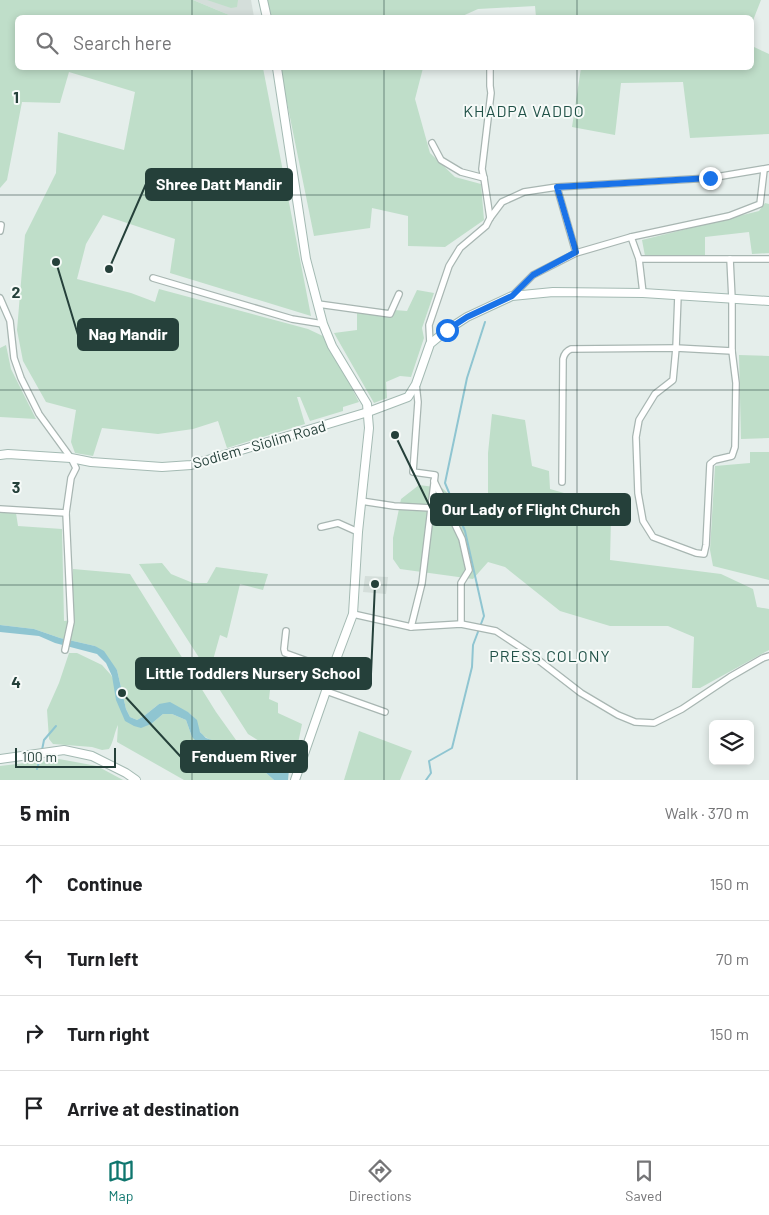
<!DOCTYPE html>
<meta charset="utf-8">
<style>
body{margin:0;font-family:Barlow,sans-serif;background:#f6f6f6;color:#202124}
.controls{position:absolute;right:15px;bottom:15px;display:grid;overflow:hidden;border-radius:8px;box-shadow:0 2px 8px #0003}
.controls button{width:45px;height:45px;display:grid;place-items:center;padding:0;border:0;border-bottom:1px solid #e0e0e0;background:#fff;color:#202124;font:25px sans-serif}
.scale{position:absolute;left:15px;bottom:12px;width:101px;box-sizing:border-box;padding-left:5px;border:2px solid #25403a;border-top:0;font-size:14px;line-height:18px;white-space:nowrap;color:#25403a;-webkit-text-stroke:4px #f6faf8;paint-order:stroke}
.stop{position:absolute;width:15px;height:15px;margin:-11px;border:4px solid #1a73e8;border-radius:50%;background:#fff}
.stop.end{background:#1a73e8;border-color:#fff;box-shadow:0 1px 5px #0008}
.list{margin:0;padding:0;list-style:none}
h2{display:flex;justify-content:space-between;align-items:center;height:65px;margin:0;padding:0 20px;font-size:21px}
h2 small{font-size:16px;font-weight:400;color:#757577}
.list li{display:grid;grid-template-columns:32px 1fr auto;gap:15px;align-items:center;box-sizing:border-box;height:75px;padding:0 20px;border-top:1px solid #e0e0e0}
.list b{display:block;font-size:19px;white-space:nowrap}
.list em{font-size:16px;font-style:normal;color:#757577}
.icon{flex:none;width:28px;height:28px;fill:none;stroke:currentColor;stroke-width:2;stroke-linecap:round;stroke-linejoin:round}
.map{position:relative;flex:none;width:769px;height:780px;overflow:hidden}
.search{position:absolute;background:#fff;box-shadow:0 2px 8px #0003;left:15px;right:15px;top:15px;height:55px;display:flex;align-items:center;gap:12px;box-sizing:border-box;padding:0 18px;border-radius:8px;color:#757577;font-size:19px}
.sheet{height:365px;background:#fff}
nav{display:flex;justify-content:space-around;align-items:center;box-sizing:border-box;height:70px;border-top:1px solid #e0e0e0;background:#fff;font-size:14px;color:#757577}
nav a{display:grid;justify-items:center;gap:2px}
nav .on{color:#0f766e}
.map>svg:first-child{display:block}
.built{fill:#d4deda}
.green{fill:#bfdec9}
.water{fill:#8fc5d1}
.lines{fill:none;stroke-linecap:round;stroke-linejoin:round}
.stream{stroke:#8fc5d1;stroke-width:2}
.street-casing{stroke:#a8b6b2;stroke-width:8}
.secondary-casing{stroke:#a4bab3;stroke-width:10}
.street{stroke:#fff;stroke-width:5.5}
.secondary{stroke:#fff;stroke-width:8}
.route{stroke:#1a73e8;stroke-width:6}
.grid{fill:none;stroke:#25403a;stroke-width:1;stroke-opacity:0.55}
.labels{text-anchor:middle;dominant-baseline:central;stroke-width:4;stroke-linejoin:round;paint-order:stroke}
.street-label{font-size:15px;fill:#25403a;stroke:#f6faf8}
.neighbourhood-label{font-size:16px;letter-spacing:1px;fill:#215248;stroke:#f6faf8}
.grid-label{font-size:16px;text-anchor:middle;font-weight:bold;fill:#25403a;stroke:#f6faf8;stroke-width:4;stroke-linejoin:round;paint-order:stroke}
.leader{fill:none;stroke:#25403a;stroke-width:2}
.callout-dot{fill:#25403a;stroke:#f6faf8;stroke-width:2}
.callout{fill:#25403a;stroke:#25403a;stroke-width:2}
.callout-label{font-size:16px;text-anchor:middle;font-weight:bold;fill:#fff}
</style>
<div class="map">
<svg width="769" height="780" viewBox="0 0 769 780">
<rect width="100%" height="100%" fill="#e5eeeb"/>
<g class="built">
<polygon points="193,0 251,0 254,17 234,17"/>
<polygon points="365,576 388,577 386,594 363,592"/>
</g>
<g class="green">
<polygon points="0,0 193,0 234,17 18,18 18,68 263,68 311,316 170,273 175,239 103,215 86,244 77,279 131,293 155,302 159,289 308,329 325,337 359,402 343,407 343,411 310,421 300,397 297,397 305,424 227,448 218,421 193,429 158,434 102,428 93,456 75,453 71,442 76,410 46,402 23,361 17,330 25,235 56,173 58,132 124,150 135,92 69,72 60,103 22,102 7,180 0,188"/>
<polygon points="207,0 238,0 237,7 231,8"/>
<polygon points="266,0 761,0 752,23 752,18 536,17 535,6 478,9 458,18 270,18"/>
<polygon points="752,46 769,54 769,134 690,138 683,82 621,83 615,135 572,127 581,68 752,68"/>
<polygon points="280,68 423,68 415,99 430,153 455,177 481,184 484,220 445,247 408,246 408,216 372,208 370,228 314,236"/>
<polygon points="765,203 769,204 769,253 752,254 749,232 705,237 705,255 645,256 642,240 759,211"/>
<polygon points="417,290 434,293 422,328 424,338 411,377 400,376 386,382 387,398 374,403 334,333 357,330 357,307 407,311"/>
<polygon points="6,345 11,369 36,419 0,417 0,348"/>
<polygon points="739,355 769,356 769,438 741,439"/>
<polygon points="492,414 525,420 532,466 549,471 550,489 571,495 589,513 611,519 610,560 721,574 753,589 757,607 769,609 769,650 700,688 692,688 694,637 668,626 610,626 560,611 505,567 488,562 473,579 400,569 393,559 393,538 401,499 419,485 442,488 469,513 488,507 488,453"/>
<polygon points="750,452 769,452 769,580 713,566 710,550 715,466 750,463"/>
<path d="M0,512L16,513L18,526L62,529L64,621L73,620V569L130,574L216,712L241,747C232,748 206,741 201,733C195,726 199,720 189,713C183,708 167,706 159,704L144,716L137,720L130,717L126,709L117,670L95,646L60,638L34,629L0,625Z"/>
<polygon points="162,563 171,574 193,583 207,583 216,567 268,574 263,590 240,584 227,638 220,635 213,660 270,690 269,699 278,703 278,713 302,724 296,753 267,746 248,734 139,564"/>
<path d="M69,653H77L102,665L111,675L119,689L123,716L151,724L163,714H172L186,720L192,737L231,757H244L256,764L274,780H184L117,742L118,725C114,733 114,741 109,749L102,750L92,747L53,744L49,739L47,710L59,683Z"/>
<polygon points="359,731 412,751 400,780 344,780"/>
<polygon points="59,759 97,766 123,780 0,780 0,766"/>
</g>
<polygon class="water" points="0,625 34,629 60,638 95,646 104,651 117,670 126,709 130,717 137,720 144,716 159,704 170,702 188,712 197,720 200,732 206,738 234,748 241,747 243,750 256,750 274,763 289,770 288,780 274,780 256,764 244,757 231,757 198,743 192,737 186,720 172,714 163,714 151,724 141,728 134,726 125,721 116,700 112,676 106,663 97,654 55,643 39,636 0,632"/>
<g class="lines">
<g class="stream">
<polyline points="42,750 44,740 56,726"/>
<polyline points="37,769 41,755"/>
<polyline points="426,780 431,773 429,761 452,748 472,667 473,645 484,616 465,531 445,483 467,378 485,322"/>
</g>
<g class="street-casing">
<g id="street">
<polyline points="432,143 441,160 461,172 484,178"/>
<polyline points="557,187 576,253"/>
<polyline points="490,218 484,178 482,169 491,93 490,86 490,68"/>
<polyline points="0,231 1,225"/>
<polyline points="631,237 639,259 643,293"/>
<polyline points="639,259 769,259"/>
<polyline points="153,278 292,319 323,324"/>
<polyline points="678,295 676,348 673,380 655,394 639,420 636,437 638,493 643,521 653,537 696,553 704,554 706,545 710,464 715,460 732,456 735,447 736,383 732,351 732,299 730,259"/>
<polyline points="512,296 533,275 576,253 631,237 729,216 760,204 764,170"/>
<polyline points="0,298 10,321 14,358 21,378 39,414 71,458 76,468 71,478 66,513 71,622 65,650"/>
<polyline points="318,304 390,314 399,294"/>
<polyline points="430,344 429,325 449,266 460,248 486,226 490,218 502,202 524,192 557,187 710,178 769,168"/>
<polyline points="434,481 462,539 469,570 461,583 461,624"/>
<path d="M562,482L563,359C564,354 566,351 571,349L676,348L732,351"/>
<polyline points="361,501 394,506 431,508"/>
<polyline points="0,509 66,513"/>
<polyline points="321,527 338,523 358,532"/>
<polyline points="353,614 411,627 461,624 496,631 528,652 581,693 618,715 635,722 654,723 682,709 730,677 763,658 769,656"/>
<polyline points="411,627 422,583 435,475 413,472 418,402 416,384"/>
<polyline points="286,631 284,649 285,653 332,670"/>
<polyline points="326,691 385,712"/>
</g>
</g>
<g class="secondary-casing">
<g id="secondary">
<polyline points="263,0 267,18"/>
<polyline points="277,68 306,259 323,324 332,346 367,404 369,428 358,532 353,614 332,670 326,691 295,780"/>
<polyline points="0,455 8,454 71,458 91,462 162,467 191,465 368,412 408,397 416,384 430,344 447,330 467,317 512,296 553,292 643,293 769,301"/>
<polyline points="0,759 64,750 92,756 126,773 136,780"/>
</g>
</g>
<use href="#street" class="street"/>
<use href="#secondary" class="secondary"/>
</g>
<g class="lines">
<polyline class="route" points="447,330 467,317 512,296 533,275 576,252 557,187 710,178"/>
</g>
<path class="grid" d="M192,0V18M384,0V18M577,0V18M192,68V780M384,68V780M577,68V780M0,195H769M0,390H769M0,585H769"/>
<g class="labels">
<g class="street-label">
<text transform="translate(259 444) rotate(-16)">Sodiem - Siolim Road</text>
</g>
<g class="neighbourhood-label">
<text x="524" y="110">KHADPA VADDO</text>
<text x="550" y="655">PRESS COLONY</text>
</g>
</g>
<g class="grid-label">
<text x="16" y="103">1</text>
<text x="16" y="298">2</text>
<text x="16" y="493">3</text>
<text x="16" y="688">4</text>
</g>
<path class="leader" d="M109 269L146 184M56 262L78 335M395 435L431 509M375 584L371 674M122 693L181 757"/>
<g class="callout-dot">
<circle cx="109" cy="269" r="5"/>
<circle cx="56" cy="262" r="5"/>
<circle cx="395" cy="435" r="5"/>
<circle cx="375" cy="584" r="5"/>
<circle cx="122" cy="693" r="5"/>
</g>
<g class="callout">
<rect x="146" y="169" width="146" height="31" rx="5"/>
<rect x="78" y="319" width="100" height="31" rx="5"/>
<rect x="431" y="494" width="199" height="31" rx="5"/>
<rect x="136" y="658" width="235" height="31" rx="5"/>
<rect x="181" y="741" width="126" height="31" rx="5"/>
</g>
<g class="callout-label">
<text x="219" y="190">Shree Datt Mandir</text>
<text x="128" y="340">Nag Mandir</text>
<text x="531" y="515">Our Lady of Flight Church</text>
<text x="253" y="679">Little Toddlers Nursery School</text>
<text x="244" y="762">Fenduem River</text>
</g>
</svg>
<div class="controls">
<button><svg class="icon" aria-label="layers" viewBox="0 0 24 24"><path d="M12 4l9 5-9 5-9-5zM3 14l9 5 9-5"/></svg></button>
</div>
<div class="scale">100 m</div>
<div class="stop" style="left:447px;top:330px"></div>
<div class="stop end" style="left:710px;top:178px"></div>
<div class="search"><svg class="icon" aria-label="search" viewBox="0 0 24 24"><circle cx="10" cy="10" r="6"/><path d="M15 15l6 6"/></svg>Search here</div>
</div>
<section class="sheet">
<h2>5 min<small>Walk · 370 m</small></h2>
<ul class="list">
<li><svg class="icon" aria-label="ahead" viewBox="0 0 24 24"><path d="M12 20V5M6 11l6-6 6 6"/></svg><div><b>Continue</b></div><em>150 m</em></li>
<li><svg class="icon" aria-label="left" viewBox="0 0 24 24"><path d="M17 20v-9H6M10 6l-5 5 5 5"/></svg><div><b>Turn left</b></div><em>70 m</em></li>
<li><svg class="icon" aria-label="right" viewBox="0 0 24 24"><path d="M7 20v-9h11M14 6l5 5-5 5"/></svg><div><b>Turn right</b></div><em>150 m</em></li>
<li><svg class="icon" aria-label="arrive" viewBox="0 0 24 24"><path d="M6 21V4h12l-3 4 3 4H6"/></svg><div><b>Arrive at destination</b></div></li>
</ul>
</section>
<nav>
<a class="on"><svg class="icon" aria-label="map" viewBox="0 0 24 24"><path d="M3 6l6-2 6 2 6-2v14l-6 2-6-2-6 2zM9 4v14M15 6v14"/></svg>Map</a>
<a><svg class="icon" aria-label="directions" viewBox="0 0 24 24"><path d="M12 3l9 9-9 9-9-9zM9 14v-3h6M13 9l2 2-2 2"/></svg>Directions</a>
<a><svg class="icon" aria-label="saved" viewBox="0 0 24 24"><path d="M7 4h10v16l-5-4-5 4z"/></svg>Saved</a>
</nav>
